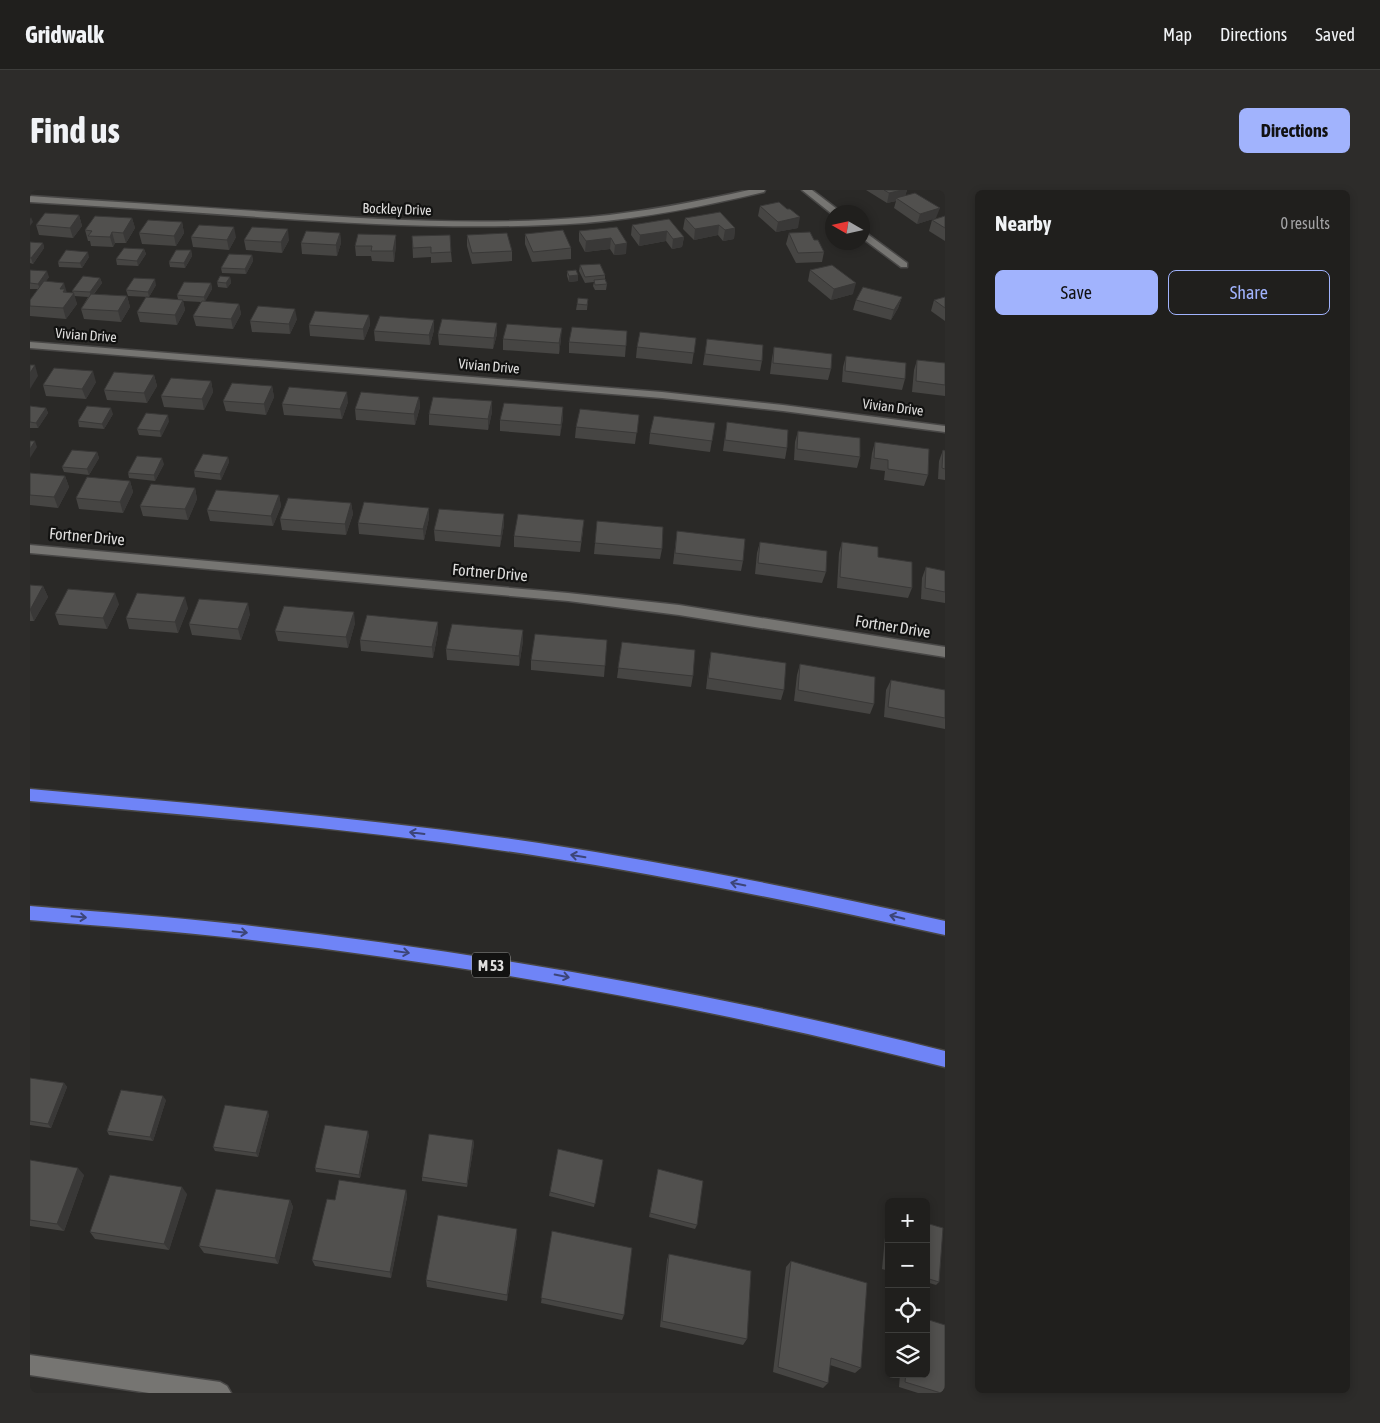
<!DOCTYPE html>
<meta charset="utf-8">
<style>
body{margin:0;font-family:"Asap Condensed",sans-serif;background:#2d2c2a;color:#f1f3f6}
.controls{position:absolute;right:15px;bottom:15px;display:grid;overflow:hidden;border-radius:8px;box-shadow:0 2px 8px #0003}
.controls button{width:45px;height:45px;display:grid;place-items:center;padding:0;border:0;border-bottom:1px solid #3d3d3b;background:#201f1d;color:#f1f3f6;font:25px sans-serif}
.compass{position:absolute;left:795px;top:15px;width:45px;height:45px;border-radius:50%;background:#201f1d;box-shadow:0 2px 8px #0003;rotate:279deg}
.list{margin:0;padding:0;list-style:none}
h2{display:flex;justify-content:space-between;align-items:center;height:65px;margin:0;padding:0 20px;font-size:21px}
h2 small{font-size:16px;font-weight:400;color:#a2a2a4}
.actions{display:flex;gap:10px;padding:15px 20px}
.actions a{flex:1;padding:11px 0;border:1px solid #a1b3fd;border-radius:8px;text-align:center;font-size:18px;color:#a1b3fd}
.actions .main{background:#a1b3fd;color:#111}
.icon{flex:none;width:28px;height:28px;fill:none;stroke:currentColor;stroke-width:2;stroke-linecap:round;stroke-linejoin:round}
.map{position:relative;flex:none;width:915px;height:1203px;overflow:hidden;border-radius:8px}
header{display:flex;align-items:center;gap:30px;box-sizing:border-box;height:70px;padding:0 25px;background:#201f1d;border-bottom:1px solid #3d3d3b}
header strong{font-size:24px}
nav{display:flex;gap:28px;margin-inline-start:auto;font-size:18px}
.intro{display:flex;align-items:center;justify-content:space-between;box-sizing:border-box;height:120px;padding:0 30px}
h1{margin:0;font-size:35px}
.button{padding:12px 22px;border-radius:8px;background:#a1b3fd;color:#111;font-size:18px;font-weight:700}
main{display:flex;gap:30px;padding:0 30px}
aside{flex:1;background:#201f1d;border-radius:8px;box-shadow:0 2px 8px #0003}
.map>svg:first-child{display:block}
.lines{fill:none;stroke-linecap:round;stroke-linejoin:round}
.minor-casing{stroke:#484746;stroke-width:3}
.motorway-casing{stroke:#484746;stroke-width:3}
.minor{fill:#767572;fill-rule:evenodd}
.motorway{fill:#6f84f7;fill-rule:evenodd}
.wall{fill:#464543}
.shaded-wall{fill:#393837}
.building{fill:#51504e;stroke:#393837}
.oneway{stroke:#3c4578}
.labels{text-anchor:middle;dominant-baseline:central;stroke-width:4.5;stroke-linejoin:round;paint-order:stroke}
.far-street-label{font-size:14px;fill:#e0dfde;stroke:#121211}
.shield{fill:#121211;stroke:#a2a2a0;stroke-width:1}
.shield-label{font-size:15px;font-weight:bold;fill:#e0dfde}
.street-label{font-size:16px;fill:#e0dfde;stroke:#121211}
</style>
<header>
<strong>Gridwalk</strong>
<nav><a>Map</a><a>Directions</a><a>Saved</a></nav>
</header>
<div class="intro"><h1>Find us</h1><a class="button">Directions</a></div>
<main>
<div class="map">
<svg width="915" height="1203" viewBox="0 0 915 1203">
<rect width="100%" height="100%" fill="#2a2927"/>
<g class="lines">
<g class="minor-casing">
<g id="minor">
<path d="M719,0H735L734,2C675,16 616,28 555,33C451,40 346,35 242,28C161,22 81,17 0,12V6C84,12 168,17 253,23C354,30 457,36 559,27C613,22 665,12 719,0Z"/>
<polygon points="772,0 782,0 811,22 802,24"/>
<polygon points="832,40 877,73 877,77 871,77 832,48"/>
<polygon points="0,152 632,202 753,215 915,236 915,242 753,221 632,208 0,158"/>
<polygon points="0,355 538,403 649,415 915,457 915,467 649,425 538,411 0,363"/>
<polygon points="0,1165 190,1192 197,1196 201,1203 119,1203 0,1185"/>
</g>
</g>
<g class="motorway-casing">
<g id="motorway">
<path d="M0,599C170,614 340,628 509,653C645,674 780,701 915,731V745C780,715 645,687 509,666C340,640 170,626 0,611Z"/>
<path d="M0,716C71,722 143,727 214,735C450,762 684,803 915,861V877C684,818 450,776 214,749C143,741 71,736 0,730Z"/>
</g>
</g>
<use href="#minor" class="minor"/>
<use href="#motorway" class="motorway"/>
</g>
<g class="wall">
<polygon points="836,0 877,0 875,6 906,28 887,34 864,18 866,11 857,13"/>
<polygon points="730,16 768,38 746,42 728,26"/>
<polygon points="49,25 52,36 43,48 9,45 6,35"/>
<polygon points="915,26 915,51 899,41 902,30"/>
<polygon points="102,28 105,38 96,53 85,53 83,57 61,56 60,51 58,51 55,40"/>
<polygon points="655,28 705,38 704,49 693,51 688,45 664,50 653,39"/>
<polygon points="639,29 654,47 652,57 642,59 636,51 609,56 601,45 602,35"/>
<polygon points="152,32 154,43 146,56 112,54 109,43"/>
<polygon points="587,37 596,64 584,65 580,59 555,62 549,51 549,41"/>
<polygon points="310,43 311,53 307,66 272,64 271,53"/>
<polygon points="759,43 784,50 794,62 792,72 766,73 756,54"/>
<polygon points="495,44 541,58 541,69 502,72 495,54"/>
<polygon points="366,45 366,55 364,72 342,71 341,66 326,66 325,56"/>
<polygon points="437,45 482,61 482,71 442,74 437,56"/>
<polygon points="382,46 421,62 422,72 401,73 401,67 383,68"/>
<polygon points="161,47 206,47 199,60 163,57"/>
<polygon points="214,50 259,50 252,63 216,60"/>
<polygon points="0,52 13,53 14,58 3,74 0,73"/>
<polygon points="114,59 116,64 108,76 87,75 86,69"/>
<polygon points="161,60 162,66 155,78 140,77 139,72"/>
<polygon points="222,65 223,71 216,84 192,83 191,78"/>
<polygon points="59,67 52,78 29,77 28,72"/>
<polygon points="550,75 575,85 575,90 577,94 576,100 565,100 563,96 564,92 555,93 549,81"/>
<polygon points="0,80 19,87 16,91 37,103 43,103 42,101 70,88 72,93 64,104 97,106 100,117 91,132 54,129 51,119 58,107 44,106 47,114 36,129 0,126 0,110 8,99 0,99"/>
<polygon points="780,80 823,104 801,110 778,91"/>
<polygon points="537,81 548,85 548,91 539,92 537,86"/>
<polygon points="200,87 201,93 197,98 188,97 187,92"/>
<polygon points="181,93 182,99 175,111 209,114 211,124 203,139 166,136 163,126 171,112 153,111 155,120 147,135 110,132 107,122 148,109 147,105"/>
<polygon points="126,95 119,107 98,106 96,100"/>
<polygon points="872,107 868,118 861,130 823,120 826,110"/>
<polygon points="915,107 915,131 901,121 904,110"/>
<polygon points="558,109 557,120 546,120 547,114"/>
<polygon points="339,125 340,135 334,150 280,146 279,135"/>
<polygon points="267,129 260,144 222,142 220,131"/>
<polygon points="467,133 467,144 463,159 409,155 408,144"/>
<polygon points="404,140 400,155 345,151 344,141"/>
<polygon points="597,141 595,167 539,163 539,152"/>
<polygon points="666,148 662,174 606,168 607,157"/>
<polygon points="473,149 531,149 529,164 473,160"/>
<polygon points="677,149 732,171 730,181 673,175"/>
<polygon points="744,157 801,179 798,190 740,184 742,168"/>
<polygon points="816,166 875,189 872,200 812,192 813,177"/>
<polygon points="887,170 915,173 915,206 882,202 884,180"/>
<polygon points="124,185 127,196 117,213 77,210 74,200"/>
<polygon points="181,191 183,202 174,220 134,217 131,206"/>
<polygon points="66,192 56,209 16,206 13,195"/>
<polygon points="242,196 244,207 236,225 196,221 193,211"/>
<polygon points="389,207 390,217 385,235 326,230 325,219"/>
<polygon points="318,212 312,229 254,225 252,214"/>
<polygon points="0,216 16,218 18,223 8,238 0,238"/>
<polygon points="462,222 458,240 399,235 399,224"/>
<polygon points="83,224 74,239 49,237 48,231"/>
<polygon points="609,225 605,254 545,248 546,237"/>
<polygon points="533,228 530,246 470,241 470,230"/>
<polygon points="139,231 131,247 109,245 107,239"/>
<polygon points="697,232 757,258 755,269 693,261"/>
<polygon points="685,233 680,262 619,254 620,243"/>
<polygon points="768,241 830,267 827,278 764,270 765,252"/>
<polygon points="845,252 898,285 894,296 854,290 855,281 840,279 842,263"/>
<polygon points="913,260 915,261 915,290 908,289 909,271"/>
<polygon points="67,262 69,268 59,285 34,282 32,277"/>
<polygon points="198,267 199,272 191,290 165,287 164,281"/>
<polygon points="134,274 125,291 99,288 98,283"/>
<polygon points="0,283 35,286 39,297 28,318 0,315"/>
<polygon points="100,291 103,302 93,323 49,319 46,308"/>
<polygon points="165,298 167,309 158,330 113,326 110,316"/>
<polygon points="249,305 251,316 243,336 180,331 177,320"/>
<polygon points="321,313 323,324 316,345 252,340 250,329"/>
<polygon points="399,318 399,328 394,350 329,344 328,333"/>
<polygon points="474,324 474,335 470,357 405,351 404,340"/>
<polygon points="567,331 632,359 630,369 564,364"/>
<polygon points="553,341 550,362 484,357 484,346"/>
<polygon points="647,341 713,371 711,381 643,374"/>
<polygon points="730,352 796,382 792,393 725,384 727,363"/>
<polygon points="812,352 848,367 882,398 878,408 807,398 809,363"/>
<polygon points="896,377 915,381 915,413 891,409 892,388"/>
<polygon points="0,395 13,396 18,407 4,431 0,431"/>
<polygon points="89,414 77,439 29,435 25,424"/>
<polygon points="158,418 148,443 99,439 96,428"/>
<polygon points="220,424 211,450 162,445 159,434"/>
<polygon points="325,433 318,458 248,451 245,441"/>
<polygon points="493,440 493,451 489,476 417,470 416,459"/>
<polygon points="408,442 403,468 331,461 330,450"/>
<polygon points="577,450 574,487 501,480 501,470"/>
<polygon points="592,452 663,486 661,497 587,488"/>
<polygon points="681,462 754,500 751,510 676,499 679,473"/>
<polygon points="770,474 844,514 840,524 764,511 767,485"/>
<polygon points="861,490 915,500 915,539 854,527 856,500"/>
<polygon points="0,888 34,893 37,897 21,938 0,935"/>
<polygon points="136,910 123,951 79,945 77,941"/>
<polygon points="239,925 228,967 185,961 183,957"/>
<polygon points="339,945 330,988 286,982 285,978"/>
<polygon points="443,950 444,954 437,997 392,991 392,987"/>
<polygon points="528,959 573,970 564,1017 519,1006"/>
<polygon points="0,970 54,985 34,1041 0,1036"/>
<polygon points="628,979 667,1035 665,1039 619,1027"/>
<polygon points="376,1000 377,1007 361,1088 285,1076 282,1070 305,1010"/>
<polygon points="157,1004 139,1060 65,1049 60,1042"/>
<polygon points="260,1010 263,1017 248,1074 174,1063 169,1056"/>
<polygon points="859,1024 859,1081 852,1079 857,1026"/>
<polygon points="896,1033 909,1092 906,1095 896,1092"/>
<polygon points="522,1041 594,1125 592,1130 511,1113"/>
<polygon points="487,1045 477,1111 397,1097 396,1090"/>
<polygon points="639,1064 717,1149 713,1155 630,1137 637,1070"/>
<polygon points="761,1071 831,1178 825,1183 800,1175 798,1193 793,1198 743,1182 756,1077"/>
<polygon points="870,1184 896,1184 915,1203 888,1203 869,1197"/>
</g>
<g class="shaded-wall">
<polygon points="872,0 877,0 874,9 866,8 866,11 857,13 859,3"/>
<polygon points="910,18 906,28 887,34 890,24"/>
<polygon points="49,25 52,36 43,48 40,38"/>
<polygon points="1,27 3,32 0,36 0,29"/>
<polygon points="770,27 768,38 746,42 748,32"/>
<polygon points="102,28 105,38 96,53 93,43"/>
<polygon points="152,32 154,43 146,56 144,46"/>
<polygon points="689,35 688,45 664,50 665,39"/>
<polygon points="204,37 206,47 199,60 197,50"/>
<polygon points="705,38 704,49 693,51 695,40"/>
<polygon points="258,39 259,50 252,63 251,52"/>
<polygon points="637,41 636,51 609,56 610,45"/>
<polygon points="82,42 85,53 83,57 80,47"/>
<polygon points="310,43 311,53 307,66 306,55"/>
<polygon points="366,45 366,55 364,72 363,61"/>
<polygon points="654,47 652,57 642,59 643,49"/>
<polygon points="581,48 580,59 555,62 556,51"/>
<polygon points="13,53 14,58 3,74 1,68"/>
<polygon points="597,53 596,64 584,65 585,55"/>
<polygon points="114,59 116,64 108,76 107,71"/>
<polygon points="161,60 162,66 155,78 154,73"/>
<polygon points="58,62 59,67 52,78 50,73"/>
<polygon points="222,65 223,71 216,84 215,79"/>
<polygon points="17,81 19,87 10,99 8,94"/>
<polygon points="548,85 548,91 539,92 539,86"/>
<polygon points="200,87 201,93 197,98 196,93"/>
<polygon points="70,88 72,93 61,107 60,102"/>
<polygon points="125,89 126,95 119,107 118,102"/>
<polygon points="34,93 37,103 39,110 30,99"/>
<polygon points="181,93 182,99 175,112 174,107"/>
<polygon points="826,93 823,104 801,110 804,99"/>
<polygon points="44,103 47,114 36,129 33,118"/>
<polygon points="97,106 100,117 91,132 88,121"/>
<polygon points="872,107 868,118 861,130 864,120"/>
<polygon points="153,110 155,120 147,135 145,125"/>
<polygon points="209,114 211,124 203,139 201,129"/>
<polygon points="265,119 267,129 260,144 259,134"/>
<polygon points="339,125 340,135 334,150 333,139"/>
<polygon points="404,130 404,140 400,155 399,145"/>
<polygon points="467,133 467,144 463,159 464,148"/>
<polygon points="532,138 531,149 529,164 529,153"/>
<polygon points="5,175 8,186 0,199 0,183"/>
<polygon points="63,181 66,192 56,209 52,199"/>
<polygon points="124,185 127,196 117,213 114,203"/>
<polygon points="181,191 183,202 174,220 172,209"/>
<polygon points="242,196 244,207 236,225 234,214"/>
<polygon points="317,202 318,212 312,229 310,219"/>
<polygon points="389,207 390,217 385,235 384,224"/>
<polygon points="462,211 462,222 458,240 458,229"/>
<polygon points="533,217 533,228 530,246 531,235"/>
<polygon points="16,218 18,223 8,238 6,233"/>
<polygon points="81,218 83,224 74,239 72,234"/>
<polygon points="138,225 139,231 131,247 130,241"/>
<polygon points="5,251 7,257 0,268 0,259"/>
<polygon points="67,262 69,268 59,285 57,279"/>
<polygon points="198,267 199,272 191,290 190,284"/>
<polygon points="132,268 134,274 125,291 124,285"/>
<polygon points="35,286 39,297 28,318 24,307"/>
<polygon points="100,291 103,302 93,323 90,312"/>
<polygon points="165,298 167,309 158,330 155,319"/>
<polygon points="249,305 251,316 243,336 241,326"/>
<polygon points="321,313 323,324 316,345 315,334"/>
<polygon points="399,318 399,328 394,350 393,339"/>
<polygon points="474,324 474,335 470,357 471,346"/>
<polygon points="13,396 18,407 4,431 0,420"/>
<polygon points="85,403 89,414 77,439 73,428"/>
<polygon points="155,407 158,418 148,443 145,432"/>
<polygon points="218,413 220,424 211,450 208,439"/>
<polygon points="324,422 325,433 318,458 316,447"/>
<polygon points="408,432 408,442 403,468 402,457"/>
<polygon points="493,440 493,451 489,476 489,466"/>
<polygon points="34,893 37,897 21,938 18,934"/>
<polygon points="133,906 136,910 123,951 120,947"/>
<polygon points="238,921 239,925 228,967 226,963"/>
<polygon points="338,941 339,945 330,988 329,985"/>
<polygon points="443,950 444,954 437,997 437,994"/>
<polygon points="48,978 54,985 34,1041 27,1034"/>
<polygon points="152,997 157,1004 139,1060 134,1054"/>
<polygon points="376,1000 377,1007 361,1088 360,1082"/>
<polygon points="260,1010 263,1017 248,1074 245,1068"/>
<polygon points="487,1039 487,1045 477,1111 477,1105"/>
</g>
<g class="building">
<polygon points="854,0 872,0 859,3"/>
<polygon points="885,3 910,18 890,24 866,8"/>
<polygon points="749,12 757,19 760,19 770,27 748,32 730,16"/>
<polygon points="690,22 705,38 695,40 689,35 665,39 655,28"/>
<polygon points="15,23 49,25 40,38 6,35"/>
<polygon points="65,26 102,28 93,43 82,42 80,47 58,46 62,41 55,40"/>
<polygon points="915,26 915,38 902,30"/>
<polygon points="639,29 654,47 643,49 637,41 610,45 602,35"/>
<polygon points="118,30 152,32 144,46 109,43"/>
<polygon points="169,35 204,37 197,50 161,47"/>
<polygon points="222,37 258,39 251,52 214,50"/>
<polygon points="587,37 597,53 585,55 581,48 556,51 549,41"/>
<polygon points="533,40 541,58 503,62 495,44"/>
<polygon points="276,41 310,43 306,55 271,53"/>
<polygon points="780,42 784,50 788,50 794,62 768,63 759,43"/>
<polygon points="477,43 482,61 442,63 437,45"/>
<polygon points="328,44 366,45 363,61 341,61 342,56 325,56"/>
<polygon points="420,45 421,62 401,63 401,57 383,58 382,46"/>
<polygon points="0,52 13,53 1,68 0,68"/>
<polygon points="94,58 114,59 107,71 86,69"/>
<polygon points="36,60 58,62 50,73 28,72"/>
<polygon points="146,60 161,60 154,73 139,72"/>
<polygon points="199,64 222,65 215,79 191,78"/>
<polygon points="570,74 575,85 555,87 550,75"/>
<polygon points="802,75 826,93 804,99 780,80"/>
<polygon points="0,80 17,81 8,94 0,93"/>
<polygon points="546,80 548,85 539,86 537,81"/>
<polygon points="53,86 70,88 60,102 42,101"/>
<polygon points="190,86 200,87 196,93 187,92"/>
<polygon points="104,88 125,89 118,102 96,100"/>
<polygon points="575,89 577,94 565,95 564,90"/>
<polygon points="14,91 34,93 30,99 35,99 33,102 44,103 33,118 0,116 0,110"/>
<polygon points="154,92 181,93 174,107 147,105"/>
<polygon points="833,97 872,107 864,120 826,110"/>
<polygon points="61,104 97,106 88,121 51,119"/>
<polygon points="116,107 153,110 145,125 107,122"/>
<polygon points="915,107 915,118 904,110"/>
<polygon points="548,108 558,109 557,115 547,114"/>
<polygon points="172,111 209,114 201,129 163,126"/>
<polygon points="228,116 265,119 259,134 220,131"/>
<polygon points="285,121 339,125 333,139 279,135"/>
<polygon points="350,126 404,130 399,145 344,141"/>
<polygon points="412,129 467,133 464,148 408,144"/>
<polygon points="477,134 532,138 529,153 473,149"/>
<polygon points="542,137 597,141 596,156 539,152"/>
<polygon points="610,142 666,148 664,163 607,157"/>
<polygon points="677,149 733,155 732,171 675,164"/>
<polygon points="744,157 802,164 801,179 743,173"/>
<polygon points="816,166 876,173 875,189 815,181"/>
<polygon points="887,170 915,173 915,195 886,191"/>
<polygon points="0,175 5,175 0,183"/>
<polygon points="24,178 63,181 52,199 13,195"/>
<polygon points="84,182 124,185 114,203 74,200"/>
<polygon points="141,188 181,191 172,209 131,206"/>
<polygon points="202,193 242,196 234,214 193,211"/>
<polygon points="259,197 317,202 310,219 252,214"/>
<polygon points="331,202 389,207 384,224 325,219"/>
<polygon points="403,207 462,211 458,229 399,224"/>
<polygon points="474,213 533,217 531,235 470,230"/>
<polygon points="0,216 16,218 6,233 0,232"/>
<polygon points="57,216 81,218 72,234 48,231"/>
<polygon points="550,219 609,225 607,243 546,237"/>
<polygon points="116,223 138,225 130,241 107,239"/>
<polygon points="624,226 685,233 682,251 620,243"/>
<polygon points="697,232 758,240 757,258 695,250"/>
<polygon points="768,241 830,248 830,267 767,259"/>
<polygon points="0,251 5,251 0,259"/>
<polygon points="845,252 899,259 898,285 858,279 858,270 844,268"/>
<polygon points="42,260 67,262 57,279 32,277"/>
<polygon points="913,260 915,261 915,279 912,278"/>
<polygon points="173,264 198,267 190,284 164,281"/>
<polygon points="107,266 132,268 124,285 98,283"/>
<polygon points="0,283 35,286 24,307 0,305"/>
<polygon points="57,287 100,291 90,312 46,308"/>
<polygon points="121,294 165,298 155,319 110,316"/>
<polygon points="186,300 249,305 241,326 177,320"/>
<polygon points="258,308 321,313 315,334 250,329"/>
<polygon points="334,312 399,318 393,339 328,333"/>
<polygon points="409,319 474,324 471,346 404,340"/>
<polygon points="488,324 554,330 551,352 484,346"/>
<polygon points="567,331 633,337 632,359 565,353"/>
<polygon points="647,341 715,349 713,371 645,363"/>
<polygon points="730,352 797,361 796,382 728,373"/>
<polygon points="812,352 848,357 848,367 882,372 882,398 810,387"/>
<polygon points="896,377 915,381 915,402 895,398"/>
<polygon points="0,395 13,396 0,420"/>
<polygon points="38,399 85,403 73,428 25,424"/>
<polygon points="107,403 155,407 145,432 96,428"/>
<polygon points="169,409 218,413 208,439 159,434"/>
<polygon points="254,416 324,422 316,447 245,441"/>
<polygon points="337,425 408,432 402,457 330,450"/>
<polygon points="422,434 493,440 489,466 416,459"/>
<polygon points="505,444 577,450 575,476 501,470"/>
<polygon points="592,452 665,460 663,486 588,478"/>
<polygon points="681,462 756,473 754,500 678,488"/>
<polygon points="770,474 845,487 844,514 768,500"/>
<polygon points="861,490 915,500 915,528 858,517"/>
<polygon points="0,888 34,893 18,934 0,931"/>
<polygon points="91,900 133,906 120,947 77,941"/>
<polygon points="195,915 238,921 226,963 183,957"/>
<polygon points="295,935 338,941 329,985 285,978"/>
<polygon points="399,944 443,950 437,994 392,987"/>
<polygon points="528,959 573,970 565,1014 520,1002"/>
<polygon points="0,970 48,978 27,1034 0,1030"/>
<polygon points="628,979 673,991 667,1035 620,1023"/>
<polygon points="80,985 152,997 134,1054 60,1042"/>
<polygon points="309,990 376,1000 360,1082 282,1070 297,1009 305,1010"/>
<polygon points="186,999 260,1010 245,1068 169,1056"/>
<polygon points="408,1025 487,1039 477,1105 396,1090"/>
<polygon points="896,1033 913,1038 909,1092 896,1088"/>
<polygon points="859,1039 859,1077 856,1076"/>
<polygon points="522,1041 602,1058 594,1125 511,1108"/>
<polygon points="639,1064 721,1081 717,1149 632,1131"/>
<polygon points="761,1071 837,1093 831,1178 801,1168 798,1193 748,1177"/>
<polygon points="896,1129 915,1135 915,1203 911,1203 875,1192 876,1184 896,1184"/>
</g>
<defs><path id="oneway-shaft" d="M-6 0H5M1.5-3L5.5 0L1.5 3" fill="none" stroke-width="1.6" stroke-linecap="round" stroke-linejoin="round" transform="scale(1.25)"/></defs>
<g class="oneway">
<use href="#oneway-shaft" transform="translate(387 643) rotate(-173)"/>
<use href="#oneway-shaft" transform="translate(548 666) rotate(-171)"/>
<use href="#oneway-shaft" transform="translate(708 694) rotate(-169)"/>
<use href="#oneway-shaft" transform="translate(49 727) rotate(5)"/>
<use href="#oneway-shaft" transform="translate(867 727) rotate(-167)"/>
<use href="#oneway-shaft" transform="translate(210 742) rotate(6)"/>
<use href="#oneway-shaft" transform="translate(372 762) rotate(8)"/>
<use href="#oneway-shaft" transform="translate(532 786) rotate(11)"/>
</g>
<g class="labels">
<g class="far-street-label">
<text transform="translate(367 19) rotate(2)">Bockley Drive</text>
<text transform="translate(56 145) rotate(4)">Vivian Drive</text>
<text transform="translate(459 176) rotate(5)">Vivian Drive</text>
<text transform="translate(863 217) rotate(7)">Vivian Drive</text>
</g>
<rect class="shield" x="442" y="762.5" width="38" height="25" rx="4"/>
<g class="shield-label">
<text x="461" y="775">M 53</text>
</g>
<g class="street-label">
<text transform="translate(57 346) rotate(5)">Fortner Drive</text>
<text transform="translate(460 382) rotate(5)">Fortner Drive</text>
<text transform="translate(863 436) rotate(9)">Fortner Drive</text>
</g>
</g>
</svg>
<div class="controls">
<button>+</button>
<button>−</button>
<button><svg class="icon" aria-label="locate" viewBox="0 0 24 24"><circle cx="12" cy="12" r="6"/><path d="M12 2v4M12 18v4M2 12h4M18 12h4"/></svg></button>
<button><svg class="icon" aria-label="layers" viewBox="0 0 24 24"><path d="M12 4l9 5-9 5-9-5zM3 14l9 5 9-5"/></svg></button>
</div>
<svg class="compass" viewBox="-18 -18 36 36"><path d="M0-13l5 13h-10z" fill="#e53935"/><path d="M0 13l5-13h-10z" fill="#a2a2a4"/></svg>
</div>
<aside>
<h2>Nearby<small>0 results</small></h2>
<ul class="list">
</ul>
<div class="actions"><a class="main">Save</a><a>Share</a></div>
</aside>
</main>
